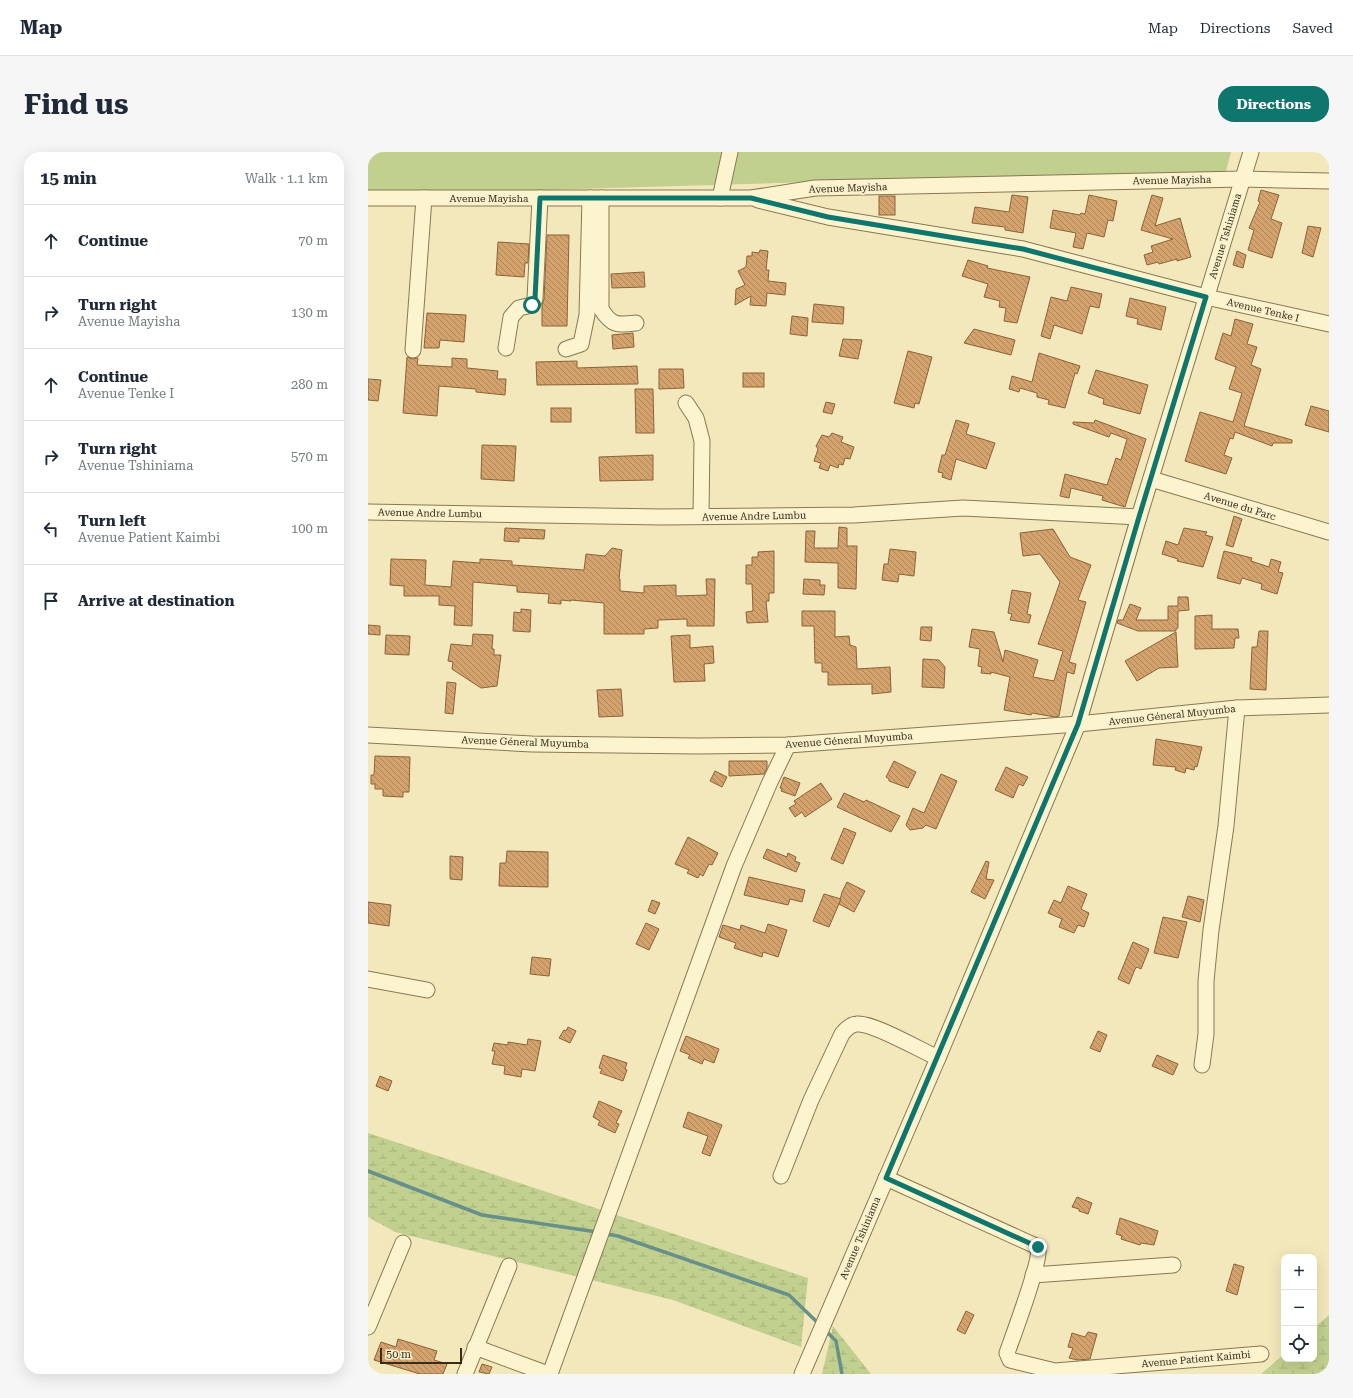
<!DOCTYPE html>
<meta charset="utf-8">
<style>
body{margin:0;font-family:"Roboto Serif",serif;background:#f6f6f7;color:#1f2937}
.controls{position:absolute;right:12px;bottom:12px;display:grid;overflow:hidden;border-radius:8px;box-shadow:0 4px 16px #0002}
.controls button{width:36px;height:36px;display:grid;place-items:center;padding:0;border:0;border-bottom:1px solid #e0e1e3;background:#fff;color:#1f2937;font:20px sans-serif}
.scale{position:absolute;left:12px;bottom:10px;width:82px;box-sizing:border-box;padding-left:4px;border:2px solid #382c1a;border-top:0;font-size:11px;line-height:14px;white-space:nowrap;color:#382c1a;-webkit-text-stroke:3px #f9f1cb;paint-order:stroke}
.stop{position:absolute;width:12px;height:12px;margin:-9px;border:3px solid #0f766e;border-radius:50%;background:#fff}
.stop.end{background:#0f766e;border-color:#fff;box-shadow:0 1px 4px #0008}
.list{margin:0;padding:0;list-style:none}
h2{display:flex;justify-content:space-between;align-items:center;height:52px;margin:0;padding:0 16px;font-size:17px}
h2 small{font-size:13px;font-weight:400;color:#747a83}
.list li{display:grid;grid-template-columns:26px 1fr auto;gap:12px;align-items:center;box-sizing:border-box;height:72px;padding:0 16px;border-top:1px solid #e0e1e3}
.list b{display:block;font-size:15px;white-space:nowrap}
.list p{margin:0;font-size:13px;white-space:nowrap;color:#747a83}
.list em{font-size:13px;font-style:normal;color:#747a83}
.icon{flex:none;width:22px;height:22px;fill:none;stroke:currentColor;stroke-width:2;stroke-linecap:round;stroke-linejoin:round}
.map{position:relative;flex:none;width:961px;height:1222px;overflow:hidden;border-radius:16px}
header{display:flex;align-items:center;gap:24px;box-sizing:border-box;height:56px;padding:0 20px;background:#fff;border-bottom:1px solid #e0e1e3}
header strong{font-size:19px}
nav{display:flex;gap:22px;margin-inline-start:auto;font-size:14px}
.intro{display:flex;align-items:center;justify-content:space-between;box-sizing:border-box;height:96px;padding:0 24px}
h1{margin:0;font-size:28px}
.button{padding:10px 18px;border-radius:16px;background:#0f766e;color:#fff;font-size:14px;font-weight:700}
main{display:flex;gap:24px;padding:0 24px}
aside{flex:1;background:#fff;border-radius:16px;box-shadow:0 4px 16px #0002}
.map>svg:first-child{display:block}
.green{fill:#c1d08e}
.wetland{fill:url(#wetland-marsh)}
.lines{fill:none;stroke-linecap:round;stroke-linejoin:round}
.stream{stroke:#67908b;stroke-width:3.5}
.building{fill:url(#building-back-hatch);stroke:#8c6237}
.minor-casing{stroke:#8a7753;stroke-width:17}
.minor{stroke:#fcf4cf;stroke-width:15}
.route{stroke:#0f766e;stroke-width:5}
.labels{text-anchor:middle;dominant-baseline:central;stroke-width:3.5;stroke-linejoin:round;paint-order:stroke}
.street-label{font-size:10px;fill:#382c1a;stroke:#f9f1cb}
</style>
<header>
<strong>Map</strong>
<nav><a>Map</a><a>Directions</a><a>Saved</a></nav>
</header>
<div class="intro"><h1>Find us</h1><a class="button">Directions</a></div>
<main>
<aside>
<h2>15 min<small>Walk · 1.1 km</small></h2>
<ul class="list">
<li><svg class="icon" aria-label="ahead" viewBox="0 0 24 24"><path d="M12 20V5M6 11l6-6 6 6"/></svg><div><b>Continue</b></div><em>70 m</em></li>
<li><svg class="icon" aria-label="right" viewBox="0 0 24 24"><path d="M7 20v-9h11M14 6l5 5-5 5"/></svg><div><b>Turn right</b><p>Avenue Mayisha</p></div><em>130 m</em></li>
<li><svg class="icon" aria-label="ahead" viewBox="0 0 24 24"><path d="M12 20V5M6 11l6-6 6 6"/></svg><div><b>Continue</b><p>Avenue Tenke I</p></div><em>280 m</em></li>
<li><svg class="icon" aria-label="right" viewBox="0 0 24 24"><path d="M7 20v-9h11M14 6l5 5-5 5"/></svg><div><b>Turn right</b><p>Avenue Tshiniama</p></div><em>570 m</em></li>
<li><svg class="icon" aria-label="left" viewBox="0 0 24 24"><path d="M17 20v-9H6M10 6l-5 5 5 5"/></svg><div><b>Turn left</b><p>Avenue Patient Kaimbi</p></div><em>100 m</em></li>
<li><svg class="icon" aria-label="arrive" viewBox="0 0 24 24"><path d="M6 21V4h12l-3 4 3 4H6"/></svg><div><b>Arrive at destination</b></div></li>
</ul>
</aside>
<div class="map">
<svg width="961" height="1222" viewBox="0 0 961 1222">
<defs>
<pattern id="wetland-marsh" width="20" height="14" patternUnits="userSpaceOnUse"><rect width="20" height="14" fill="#c1d08e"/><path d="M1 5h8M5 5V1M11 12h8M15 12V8" fill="none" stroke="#a7b37a"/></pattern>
<pattern id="building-back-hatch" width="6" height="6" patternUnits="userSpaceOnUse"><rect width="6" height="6" fill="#d4a36d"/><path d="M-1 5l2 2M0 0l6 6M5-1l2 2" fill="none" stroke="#ad8559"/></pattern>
</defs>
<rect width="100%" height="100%" fill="#f2e8bb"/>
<polygon class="green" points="0,0 863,0 857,23 443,30 0,43"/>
<g class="wetland">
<polygon points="0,981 440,1126 433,1195 305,1148 27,1080 0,1065"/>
<polygon points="961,1163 961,1222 893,1222 916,1202 916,1207 946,1207 946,1176"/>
<polygon points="465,1174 503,1222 454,1222"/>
</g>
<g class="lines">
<g class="stream">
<polyline points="0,1019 114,1063 229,1080"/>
<polyline points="238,1082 250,1084 421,1143 451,1172"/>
<polyline points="457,1178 468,1189 474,1222"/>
</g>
</g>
<g class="building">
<polygon points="893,38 911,43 903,67 914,71 904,106 880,98 886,78 881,76 892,50 890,49"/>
<polygon points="644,43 660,45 655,81 637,78 637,75 604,71 607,55 641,60"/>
<polygon points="721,43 749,49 745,69 740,68 736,85 719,81 715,97 705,95 708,81 682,76 685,58 712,63 713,61 717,62"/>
<polygon points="784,43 795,46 787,74 812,66 823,105 809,109 809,107 791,112 790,110 779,113 776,103 785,100 783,94 805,87 773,78"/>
<rect x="511" y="44" width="16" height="19"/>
<polygon points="940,74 953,76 945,105 934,101"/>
<polygon points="179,83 201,83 199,174 174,174 174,153 176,147"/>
<polygon points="130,90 161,92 160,111 157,111 156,125 128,123"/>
<polygon points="392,98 400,99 398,118 401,118 400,129 418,131 417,143 399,141 398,154 382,153 383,144 367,153 368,137 377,133 370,119 378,115 379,104 384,104 384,100 391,101"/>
<polygon points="869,99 878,103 875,116 865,113"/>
<polygon points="600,108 620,114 619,116 662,125 649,171 636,169 638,156 631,155 632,149 616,145 620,132 594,124"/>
<polygon points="276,120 277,135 244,136 243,122"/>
<polygon points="703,135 734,142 731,156 722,154 714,182 686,173 682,187 673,184 683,145 699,149"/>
<polygon points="762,146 798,155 793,178 769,172 770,167 758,164"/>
<polygon points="446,152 476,155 475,172 444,170"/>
<polygon points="59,161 98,163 96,190 72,188 71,196 56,196"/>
<polygon points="424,164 440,166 439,184 422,182"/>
<polygon points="867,167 885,172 879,192 889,195 883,213 893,217 876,274 924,288 924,291 905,291 904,294 867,280 865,287 862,286 856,303 864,306 858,322 817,309 832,260 865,270 874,241 861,237 868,215 847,207 855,181 863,184"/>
<polygon points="606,177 647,188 643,203 596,191"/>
<polygon points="265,181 266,195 245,197 244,183"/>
<polygon points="475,187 494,188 490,207 471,204"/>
<polygon points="540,199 564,205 551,252 547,251 546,256 526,251"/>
<polygon points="671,201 712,214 709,222 707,221 697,256 680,252 681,248 669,245 669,241 652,236 651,240 641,237 644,224 664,230"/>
<polygon points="39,205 44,207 50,206 49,213 84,215 84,206 99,207 99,216 130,219 129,227 138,227 137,243 108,240 108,237 71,234 69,264 35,261"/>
<polygon points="209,209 209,216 269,214 270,232 169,233 168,210"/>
<polygon points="291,217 315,217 316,236 291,237"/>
<polygon points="728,218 780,233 772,262 735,252 736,247 720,241"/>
<rect x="375" y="221" width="21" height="14"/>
<polygon points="0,227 13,228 10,249 0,248"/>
<polygon points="267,237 285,237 286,281 268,281"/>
<polygon points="458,250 467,252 464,262 455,260"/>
<polygon points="943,254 961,259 961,280 937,273"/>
<rect x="183" y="256" width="20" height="14"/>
<polygon points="588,268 601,272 598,282 627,291 618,317 588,307 583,328 574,325 575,321 570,320 574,303 577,303"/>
<polygon points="727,268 778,287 757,355 734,348 735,344 703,336 701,346 692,344 697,322 739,333 748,306 753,308 759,287 743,281 741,285 705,272 705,270 726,271"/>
<polygon points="464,281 475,285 473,290 486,295 482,307 477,306 475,313 471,312 470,316 462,313 460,319 451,316 453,311 446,309 450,297 448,294 454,283 461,285"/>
<polygon points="114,293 148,294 146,329 113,327"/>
<polygon points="285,303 285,328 232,329 231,305"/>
<polygon points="866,364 874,367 865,395 858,393"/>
<polygon points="471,375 479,376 479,394 489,394 488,437 470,436 470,411 437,410 438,379 447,379 446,396 470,396"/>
<polygon points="137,376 177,378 176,387 151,386 151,390 136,389"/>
<polygon points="816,376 839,380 837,383 845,385 835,415 809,409 810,407 794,402 798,389 810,393"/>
<polygon points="685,377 702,405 723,413 710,448 718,450 701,510 708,512 706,522 699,520 691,564 687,565 664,561 663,563 636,558 642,525 623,520 623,522 613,521 614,515 610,514 612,497 601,495 604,477 626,480 635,510 637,498 670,508 665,525 686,529 695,499 670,492 692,430 672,402 655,404 652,381"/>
<polygon points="244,396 254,398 251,427 252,427 252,439 276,441 276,434 308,433 308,444 339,443 338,427 347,427 346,474 319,474 319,467 290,468 290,476 276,477 276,482 236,482 236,451 203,448 203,449 193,448 193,452 180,451 181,442 149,440 149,434 105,430 104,474 86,473 87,454 71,453 71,444 36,444 36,434 22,433 23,407 58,408 57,433 83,435 85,409 112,411 112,407 144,409 144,413 216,418 218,402 237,404"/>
<polygon points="522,397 548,400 546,424 531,422 530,430 514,428 516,412 520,412"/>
<polygon points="406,399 406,441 401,441 401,449 398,449 400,470 379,471 378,460 385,459 384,432 378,432 378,413 384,413 384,405 390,405 390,400"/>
<polygon points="856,399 884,406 883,409 901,415 903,407 913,410 910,420 915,421 909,442 893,437 894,432 874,426 872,432 849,426"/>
<polygon points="436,427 452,428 452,433 457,433 456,443 435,442"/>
<polygon points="644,438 663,441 659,462 663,463 661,471 642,468 644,462 640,461"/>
<polygon points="810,445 820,445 821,458 810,459 810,476 808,477 808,479 770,479 749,471 750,468 755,468 762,452 773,456 768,468 800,468 800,454 810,454"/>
<polygon points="153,457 163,458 162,480 145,479 146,460 153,461"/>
<polygon points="434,459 467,459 467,485 481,484 482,493 488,495 489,517 522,515 523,540 504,542 504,532 460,533 460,520 454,520 454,511 447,511 446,474 434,474"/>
<polygon points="844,463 844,477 870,477 871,486 867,486 866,496 827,497 827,464"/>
<polygon points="0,473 12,474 12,483 0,482"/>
<polygon points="553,475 564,475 563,489 552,488"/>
<polygon points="891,479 900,479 898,538 882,537 884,495 889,495"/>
<polygon points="808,480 810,515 791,516 769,529 757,509"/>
<polygon points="105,482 125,483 124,497 126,497 126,503 133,503 129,534 113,536 84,517 85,510 80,509 83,492 104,494"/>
<polygon points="18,483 42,484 41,503 17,502"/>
<polygon points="322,483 322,496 345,494 346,511 336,512 337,529 306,530 303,484"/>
<polygon points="555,507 571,508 577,515 576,536 554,535"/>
<polygon points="79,530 88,531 85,562 77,561"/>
<polygon points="253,537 255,564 231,565 229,538"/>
<polygon points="788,587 834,595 829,615 827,614 826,618 818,616 817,621 807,618 808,615 785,613"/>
<polygon points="7,604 42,605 41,640 35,640 35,645 15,644 15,637 7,637 7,632 3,632 3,623 6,623"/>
<polygon points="361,609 399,609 399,616 396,622 361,624"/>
<polygon points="526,609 548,620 540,636 521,629 521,627 518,625"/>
<polygon points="638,615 660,625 655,634 651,632 645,646 627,638"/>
<polygon points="347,619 359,625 354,635 342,629"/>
<polygon points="573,622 589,629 568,677 558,673 555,676 542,678 538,673 545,656 556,661"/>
<polygon points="416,625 432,631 427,644 413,639 414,637 412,636"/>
<polygon points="453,631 464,647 437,665 434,660 427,665 421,656 428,652 426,649"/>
<polygon points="476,641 496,650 498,648 532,664 523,680 469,655"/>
<polygon points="476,676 488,681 475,712 463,707"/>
<polygon points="320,685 350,701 344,713 341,712 335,724 332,722 330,726 319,721 321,718 307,712"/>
<polygon points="399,697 419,705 420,701 428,705 427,709 432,711 428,720 395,706"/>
<polygon points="139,699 180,700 180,735 131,734 132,711 138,711"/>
<polygon points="82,704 95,705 94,728 82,727"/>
<polygon points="618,709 621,710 618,727 626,728 617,747 603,740"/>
<polygon points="381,725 437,738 434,750 422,747 420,753 376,743"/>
<polygon points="479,730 497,739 486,760 471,752 474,740"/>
<polygon points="700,734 719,742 713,757 721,761 716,775 710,773 706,781 691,775 694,767 680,761 686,748 693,751"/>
<polygon points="456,742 473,747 461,775 445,769"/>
<polygon points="820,744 836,748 832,770 814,765"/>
<polygon points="284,748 292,751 287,762 280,759"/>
<polygon points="0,750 23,753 21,774 0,771"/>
<polygon points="795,765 819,770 810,806 786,801"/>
<polygon points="278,771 291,777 281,798 268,792"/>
<polygon points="400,772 419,778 410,805 395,800 394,805 366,796 368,791 351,785 355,773 372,778 373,773 397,781"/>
<polygon points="765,790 781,797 773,817 769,815 767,817 761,832 750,827"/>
<polygon points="164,805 183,807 181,824 162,822"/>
<polygon points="200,875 208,879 202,891 191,886 196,878 198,879"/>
<polygon points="730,879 739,883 732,900 722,896"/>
<polygon points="318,884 351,897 346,911 336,907 334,912 320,906 322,903 312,899"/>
<polygon points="160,887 173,889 167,919 154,917 153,925 136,922 137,914 124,912 127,899 124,899 126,891 140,893 140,890 159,893"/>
<polygon points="235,903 259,911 257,917 259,918 255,929 232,921 234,917 231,916"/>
<polygon points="789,903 810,912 805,923 784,914"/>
<polygon points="12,924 24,929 20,939 8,934"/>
<polygon points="231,949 254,959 248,971 251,972 247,981 230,973 232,969 225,965"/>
<polygon points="320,960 354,973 342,1004 334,1001 340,984 315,975"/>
<polygon points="709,1045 724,1051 720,1062 711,1059 711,1057 704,1055"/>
<polygon points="752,1066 790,1079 786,1093 773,1091 772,1093 753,1087 754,1084 748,1082"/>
<polygon points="866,1112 876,1115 869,1143 858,1139"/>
<polygon points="598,1159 606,1163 597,1182 589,1178"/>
<polygon points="720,1180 729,1182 722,1207 709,1208 701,1206 705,1196 700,1195 704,1181 717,1185"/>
<polygon points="30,1187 69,1199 66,1208 79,1212 75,1222 52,1222 6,1208 13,1190 28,1195"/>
<polygon points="114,1212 124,1215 121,1222 111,1220"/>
</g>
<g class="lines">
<g class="minor-casing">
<g id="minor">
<polyline points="0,46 383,46 447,36 875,27 961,29"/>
<path d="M233,46V157C244,174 249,173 268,171"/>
<polyline points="352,46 362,0"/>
<polyline points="390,48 460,65 655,97 838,145 961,172"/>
<polyline points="138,196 143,165 151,156 164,153 167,147 172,46"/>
<polyline points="198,197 213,192 219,163 222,46"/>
<polyline points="45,198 56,46"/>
<polyline points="318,251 328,266 334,289 333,364"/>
<polyline points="783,327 961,380"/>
<polyline points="0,360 294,365 486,363 595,356 771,365"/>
<polyline points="0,583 164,592 329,594 420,593 710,572 869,556 961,553"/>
<polyline points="0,827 59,838"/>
<polyline points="834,913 838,882 838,829 843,778 858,674 869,556"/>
<path d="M413,1024L443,948L474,882C478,877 483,872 489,872C504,870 554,899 570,906"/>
<path d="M518,1026L670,1095C674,1107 645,1184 639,1201L642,1208L687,1219L893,1202"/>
<polyline points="665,1123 805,1113"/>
<polyline points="0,1175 35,1091"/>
<polyline points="107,1195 180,1222"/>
<polyline points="97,1222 141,1114"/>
<polyline points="182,1222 366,714 402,630 420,593"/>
<polyline points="434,1222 570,906 710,572 771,365 883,0"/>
</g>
</g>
<use href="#minor" class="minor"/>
</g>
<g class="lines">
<polyline class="route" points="164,153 167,147 172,46 383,46 460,65 655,97 838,145 771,365 710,572 518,1026 670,1095"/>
</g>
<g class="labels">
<g class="street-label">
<text transform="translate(804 28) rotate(-1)">Avenue Mayisha</text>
<text transform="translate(480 36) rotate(-2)">Avenue Mayisha</text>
<text x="121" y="46">Avenue Mayisha</text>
<text transform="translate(857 84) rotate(-73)">Avenue Tshiniama</text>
<text transform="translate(895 158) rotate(13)">Avenue Tenke I</text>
<text transform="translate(872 354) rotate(17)">Avenue du Parc</text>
<text transform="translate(62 361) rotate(1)">Avenue Andre Lumbu</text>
<text transform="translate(386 364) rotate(-1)">Avenue Andre Lumbu</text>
<text transform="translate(804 563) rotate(-6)">Avenue Géneral Muyumba</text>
<text transform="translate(481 588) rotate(-4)">Avenue Géneral Muyumba</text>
<text transform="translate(157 590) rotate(2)">Avenue Géneral Muyumba</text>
<text transform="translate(492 1086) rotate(-67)">Avenue Tshiniama</text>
<text transform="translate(828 1207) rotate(-5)">Avenue Patient Kaimbi</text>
</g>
</g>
</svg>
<div class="controls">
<button>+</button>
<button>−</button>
<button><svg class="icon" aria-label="locate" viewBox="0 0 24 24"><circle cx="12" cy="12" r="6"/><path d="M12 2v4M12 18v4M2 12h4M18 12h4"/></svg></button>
</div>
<div class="scale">50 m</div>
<div class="stop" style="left:164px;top:153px"></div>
<div class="stop end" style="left:670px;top:1095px"></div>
</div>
</main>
